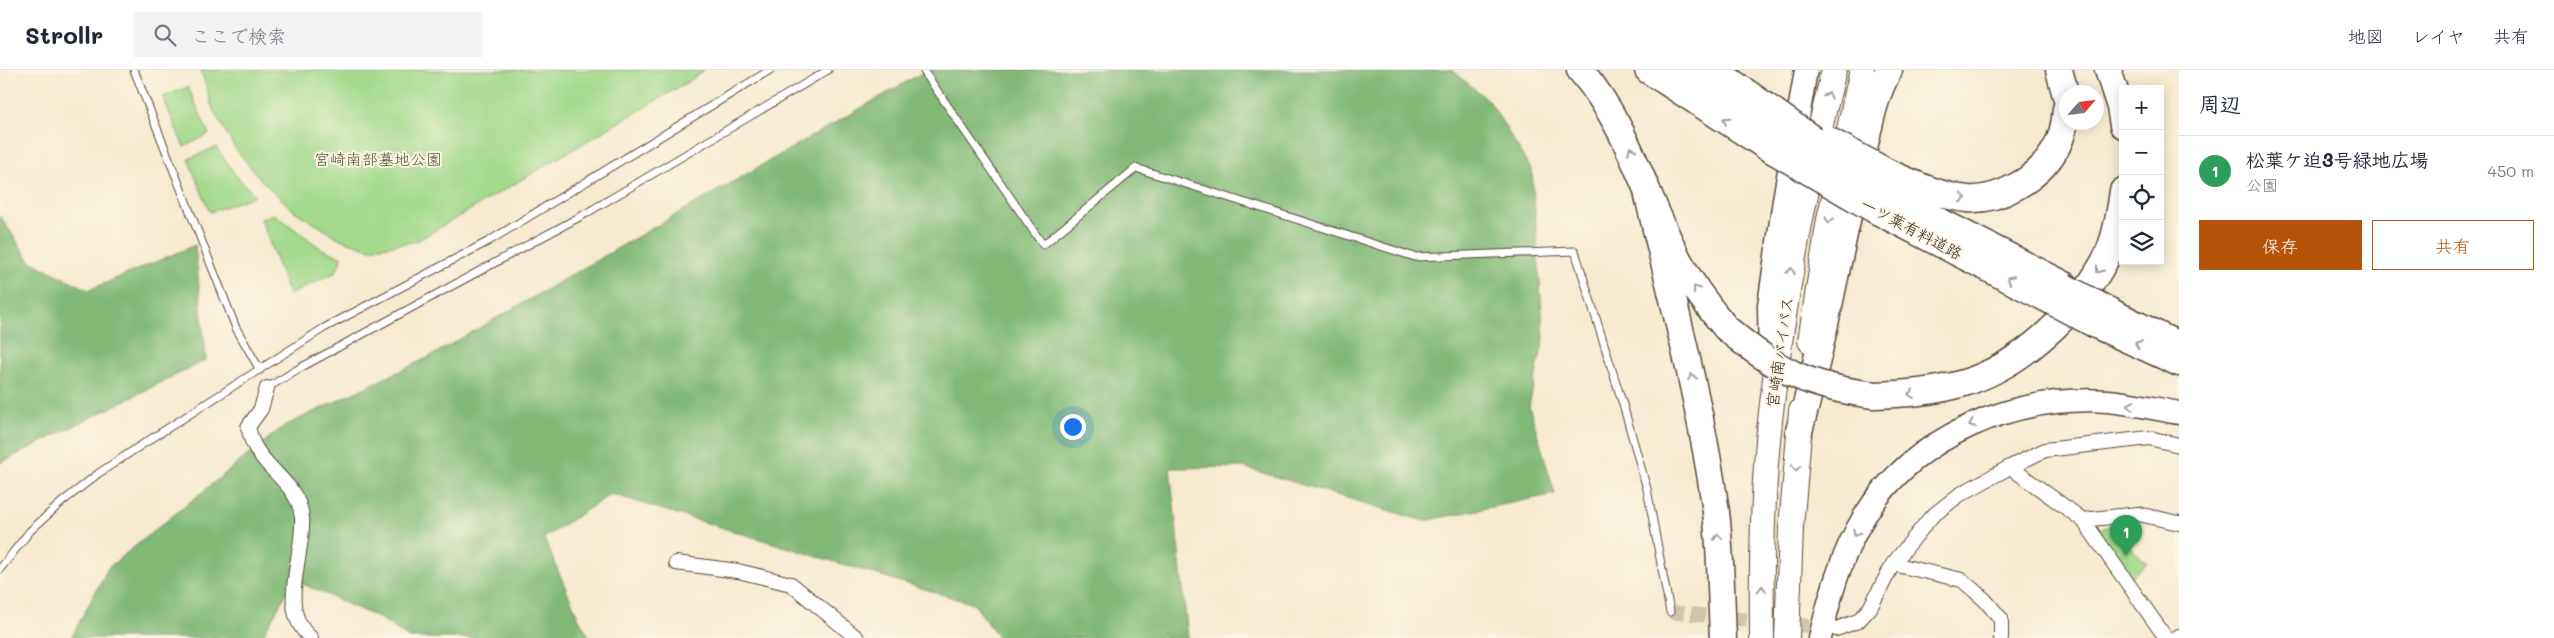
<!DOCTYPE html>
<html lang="ja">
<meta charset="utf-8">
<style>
body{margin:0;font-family:Mali,"Klee One",sans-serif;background:#f2f2f3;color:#1f2937}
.controls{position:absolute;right:15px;top:15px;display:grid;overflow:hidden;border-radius:0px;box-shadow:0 2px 12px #0003}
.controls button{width:45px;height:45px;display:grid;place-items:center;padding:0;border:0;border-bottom:1px solid #e0e1e3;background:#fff;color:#1f2937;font:25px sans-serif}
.compass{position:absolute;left:2059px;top:15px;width:45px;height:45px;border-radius:50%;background:#fff;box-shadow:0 2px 12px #0003;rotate:62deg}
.you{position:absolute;left:1072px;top:356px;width:18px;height:18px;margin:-12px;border:4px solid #fff;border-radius:50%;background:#1a73e8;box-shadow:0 0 0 8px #1a73e833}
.badge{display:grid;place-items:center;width:32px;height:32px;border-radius:50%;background:#b45309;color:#fff;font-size:16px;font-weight:700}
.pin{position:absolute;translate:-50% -41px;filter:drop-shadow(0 1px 2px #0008)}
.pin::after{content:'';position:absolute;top:26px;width:18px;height:15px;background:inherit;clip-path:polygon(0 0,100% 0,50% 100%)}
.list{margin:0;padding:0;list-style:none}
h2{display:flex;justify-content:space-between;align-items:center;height:65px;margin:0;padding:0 20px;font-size:21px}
h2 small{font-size:16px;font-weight:400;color:#747a83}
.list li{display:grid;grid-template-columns:32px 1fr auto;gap:15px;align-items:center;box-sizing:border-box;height:70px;padding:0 20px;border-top:1px solid #e0e1e3}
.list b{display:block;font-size:19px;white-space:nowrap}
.list p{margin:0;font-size:16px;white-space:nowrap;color:#747a83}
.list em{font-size:16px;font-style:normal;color:#747a83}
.actions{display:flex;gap:10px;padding:15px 20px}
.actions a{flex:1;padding:11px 0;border:1px solid #b45309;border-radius:0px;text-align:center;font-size:18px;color:#b45309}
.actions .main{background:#b45309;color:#fff}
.icon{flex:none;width:28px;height:28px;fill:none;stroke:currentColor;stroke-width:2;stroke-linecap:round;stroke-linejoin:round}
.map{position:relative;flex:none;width:2179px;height:568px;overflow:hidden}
header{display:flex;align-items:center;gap:30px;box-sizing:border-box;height:70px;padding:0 25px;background:#fff;border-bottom:1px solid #e0e1e3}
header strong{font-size:24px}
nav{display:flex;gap:28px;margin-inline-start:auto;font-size:18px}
.search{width:350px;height:45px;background:#f2f2f3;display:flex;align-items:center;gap:12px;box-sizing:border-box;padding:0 18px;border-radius:0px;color:#747a83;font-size:19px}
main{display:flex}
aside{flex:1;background:#fff}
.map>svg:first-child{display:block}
.green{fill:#a2d98a;stroke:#6e8254}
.forest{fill:#81b976;stroke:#5e724a}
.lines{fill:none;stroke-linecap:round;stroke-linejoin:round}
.minor-tunnel{stroke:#d1c4ad;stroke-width:14;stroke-dasharray:14 7;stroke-linecap:butt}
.service-casing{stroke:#574739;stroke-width:9}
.minor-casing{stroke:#574739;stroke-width:16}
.primary-casing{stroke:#574739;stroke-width:25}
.trunk-casing{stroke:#574739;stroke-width:26}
.motorway-casing{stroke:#574739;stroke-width:29}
.service{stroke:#fff;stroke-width:7}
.minor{stroke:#fff;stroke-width:14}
.primary{stroke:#fff;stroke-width:22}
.trunk{stroke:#fff;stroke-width:24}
.motorway{stroke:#fff;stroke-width:26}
.primary-bridge-casing{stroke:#574739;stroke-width:25;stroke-linecap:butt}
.motorway-bridge-casing{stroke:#574739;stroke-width:29;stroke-linecap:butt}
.primary-bridge{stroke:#fff;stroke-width:22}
.motorway-bridge{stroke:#fff;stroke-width:26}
.oneway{stroke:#a79f9a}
.labels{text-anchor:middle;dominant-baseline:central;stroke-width:4;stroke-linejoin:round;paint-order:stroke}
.park-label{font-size:16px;fill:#555639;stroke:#fcf5e5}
.street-label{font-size:16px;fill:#3b2a1e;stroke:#fcf5e5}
</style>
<header>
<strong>Strollr</strong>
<div class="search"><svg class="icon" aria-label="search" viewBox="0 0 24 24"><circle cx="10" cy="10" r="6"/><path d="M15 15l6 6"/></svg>ここで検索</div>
<nav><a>地図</a><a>レイヤ</a><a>共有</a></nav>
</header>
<main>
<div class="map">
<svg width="2179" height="568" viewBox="0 0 2179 568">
<rect width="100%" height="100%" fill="#fcf5e5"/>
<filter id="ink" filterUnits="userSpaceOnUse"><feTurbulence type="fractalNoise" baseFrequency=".02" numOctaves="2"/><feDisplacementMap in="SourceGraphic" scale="10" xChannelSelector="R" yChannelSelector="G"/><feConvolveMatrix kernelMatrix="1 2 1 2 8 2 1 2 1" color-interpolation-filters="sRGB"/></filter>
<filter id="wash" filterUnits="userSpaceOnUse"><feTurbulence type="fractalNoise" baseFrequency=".0096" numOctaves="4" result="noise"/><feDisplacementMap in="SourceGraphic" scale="20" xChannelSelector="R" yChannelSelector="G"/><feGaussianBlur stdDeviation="1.12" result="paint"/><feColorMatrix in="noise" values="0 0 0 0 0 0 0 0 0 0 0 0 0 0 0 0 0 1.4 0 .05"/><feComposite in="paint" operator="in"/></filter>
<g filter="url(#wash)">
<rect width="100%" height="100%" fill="#f6ead1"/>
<g class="green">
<polygon points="201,0 704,0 691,10 417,171 370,179 340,169 294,141 260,109 235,78 213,40"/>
<polygon points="188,17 209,64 184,77 163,27"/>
<polygon points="216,77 234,103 255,126 210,142 188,89"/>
<polygon points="274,144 322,179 342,187 336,202 289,225 261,149"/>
<polygon points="2116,454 2134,454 2132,479 2147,493 2128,509 2099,467 2103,458"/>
</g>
<g class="forest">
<polygon points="927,0 1452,0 1490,32 1532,101 1544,269 1529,336 1555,424 1424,451 1243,397 1170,398 1188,568 999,568 974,534 611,424 544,468 579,549 590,568 409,568 381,549 294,510 261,568 71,568 108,498 284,356 429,287"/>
<polygon points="0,146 30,191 89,220 195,175 206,290 0,393"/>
</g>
</g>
<g filter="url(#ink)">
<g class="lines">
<polyline class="minor-tunnel" points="1670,542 1830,558"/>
<g class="service-casing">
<g id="service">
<polyline points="134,0 236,258 260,300"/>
<polyline points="923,0 1043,175 1136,98 1415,187 1575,181 1624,338 1647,419 1670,542"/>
<polyline points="267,318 298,299 585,144 828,0"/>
<polyline points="0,499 30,461 62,432 99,403 140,376 324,258 489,171 770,0"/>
</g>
</g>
<g class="minor-casing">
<g id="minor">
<path d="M267,318L261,339L248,357C250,363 251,370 254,375C266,400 300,416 302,448C305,485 276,540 311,568"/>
<polyline points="2010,397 2083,450 2166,568"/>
<polyline points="2083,450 2138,444 2179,453"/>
<polyline points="676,493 738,501 791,514 857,568"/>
<polyline points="1893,494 1962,510 1985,530 2001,549 2001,568"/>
<polyline points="1836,559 1858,551 1870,538 1893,494 1931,447 1959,425 2010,397 2045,380 2149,368 2179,375"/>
<polyline points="2177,568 2179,566"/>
</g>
</g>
<g class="primary-casing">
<g id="primary">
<polyline points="1718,0 1775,40"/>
<polyline points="2108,238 2179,273"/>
<polyline points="1770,293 1769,235 1784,130 1806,0"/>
<path d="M1820,568C1830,526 1841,485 1864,447C1914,365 2014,325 2108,331C2131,333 2156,339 2179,343"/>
</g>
</g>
<g class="trunk-casing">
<g id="trunk">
<polyline points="1810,271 1829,149 1862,0"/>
<path d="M1762,568C1761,493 1762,416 1771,342C1784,226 1806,113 1834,0"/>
<polyline points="1787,568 1791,458 1801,341"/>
</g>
</g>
<g class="motorway-casing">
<g id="motorway">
<path d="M1580,0C1628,55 1645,125 1678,189C1691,214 1708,237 1726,258"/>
<polyline points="1648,0 1767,77"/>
<polyline points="1684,0 1770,55"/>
<polyline points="2059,0 2066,26"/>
<polyline points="2108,0 2120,37 2123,55"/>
<path d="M1885,101C1912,113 1939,126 1968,129C1999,131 2037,109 2053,83C2062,70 2065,54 2066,39"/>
<polyline points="1880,121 2065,215"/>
<path d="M1648,126C1673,231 1701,335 1716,442C1721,484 1721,526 1723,568"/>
<polyline points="1877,141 2053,232"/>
<polyline points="2096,255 2179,293"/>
<path d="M1874,325C1905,324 1934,322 1964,313C2022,295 2074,245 2103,194C2115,174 2120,144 2123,121"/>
<path d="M1799,361C1824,273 1838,183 1860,94C1868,64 1873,27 1889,0"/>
</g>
</g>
<use href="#service" class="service"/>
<use href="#minor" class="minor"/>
<use href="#primary" class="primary"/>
<use href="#trunk" class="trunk"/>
<use href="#motorway" class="motorway"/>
<g class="primary-bridge-casing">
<g id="primary-bridge">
<polyline points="1775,40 1826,76"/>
<polyline points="2065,215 2108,238"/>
</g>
</g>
<g class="motorway-bridge-casing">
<g id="motorway-bridge">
<polyline points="1770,55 1880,121"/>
<polyline points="1828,70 1885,101"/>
<polyline points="1767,77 1877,141"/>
<polyline points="2053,232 2096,255"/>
<path d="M1726,258C1775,300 1809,317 1874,325"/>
</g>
</g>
<use href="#primary-bridge" class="primary-bridge"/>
<use href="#motorway-bridge" class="motorway-bridge"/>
</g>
<defs><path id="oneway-chevron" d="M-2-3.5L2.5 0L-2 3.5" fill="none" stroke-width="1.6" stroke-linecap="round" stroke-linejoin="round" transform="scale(1.25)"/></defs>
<g class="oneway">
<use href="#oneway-chevron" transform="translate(1828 25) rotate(-76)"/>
<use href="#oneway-chevron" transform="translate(1726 50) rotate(-147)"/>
<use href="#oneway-chevron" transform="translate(1631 80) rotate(-114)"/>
<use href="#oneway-chevron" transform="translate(1963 128) rotate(6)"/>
<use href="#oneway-chevron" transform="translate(1829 150) rotate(100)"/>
<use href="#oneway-chevron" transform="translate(2099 200) rotate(125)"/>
<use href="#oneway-chevron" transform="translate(1791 201) rotate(-80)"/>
<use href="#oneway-chevron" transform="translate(2010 209) rotate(-153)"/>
<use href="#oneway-chevron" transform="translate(1696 219) rotate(-124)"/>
<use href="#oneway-chevron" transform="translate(2138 274) rotate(-155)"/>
<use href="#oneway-chevron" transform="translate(1692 307) rotate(-101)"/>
<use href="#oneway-chevron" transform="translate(1911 324) rotate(175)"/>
<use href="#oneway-chevron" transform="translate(2131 335) rotate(-170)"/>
<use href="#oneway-chevron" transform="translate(1972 354) rotate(156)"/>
<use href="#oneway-chevron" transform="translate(1796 398) rotate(94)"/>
<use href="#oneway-chevron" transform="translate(1856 463) rotate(116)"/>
<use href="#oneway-chevron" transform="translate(1718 467) rotate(-95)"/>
<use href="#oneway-chevron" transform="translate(1762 519) rotate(-89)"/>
</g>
</g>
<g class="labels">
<g class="park-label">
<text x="378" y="88">宮崎南部墓地公園</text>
</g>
<g class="street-label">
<text transform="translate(1912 158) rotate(28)">一ツ葉有料道路</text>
<text transform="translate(1779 282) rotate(-82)">宮崎南バイパス</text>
</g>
</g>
</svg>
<div class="controls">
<button>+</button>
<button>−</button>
<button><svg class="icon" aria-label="locate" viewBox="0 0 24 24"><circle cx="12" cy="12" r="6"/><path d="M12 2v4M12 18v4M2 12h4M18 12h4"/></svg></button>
<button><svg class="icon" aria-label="layers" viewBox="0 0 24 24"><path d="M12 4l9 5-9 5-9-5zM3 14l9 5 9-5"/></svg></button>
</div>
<svg class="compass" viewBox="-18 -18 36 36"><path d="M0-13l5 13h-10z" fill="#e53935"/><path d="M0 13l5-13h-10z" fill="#747a83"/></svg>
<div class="you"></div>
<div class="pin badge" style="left:2126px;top:486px;background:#2e9e5b">1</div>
</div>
<aside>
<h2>周辺<small></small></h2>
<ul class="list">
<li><span class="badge" style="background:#2e9e5b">1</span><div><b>松葉ケ迫3号緑地広場</b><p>公園</p></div><em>450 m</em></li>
</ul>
<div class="actions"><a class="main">保存</a><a>共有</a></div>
</aside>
</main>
